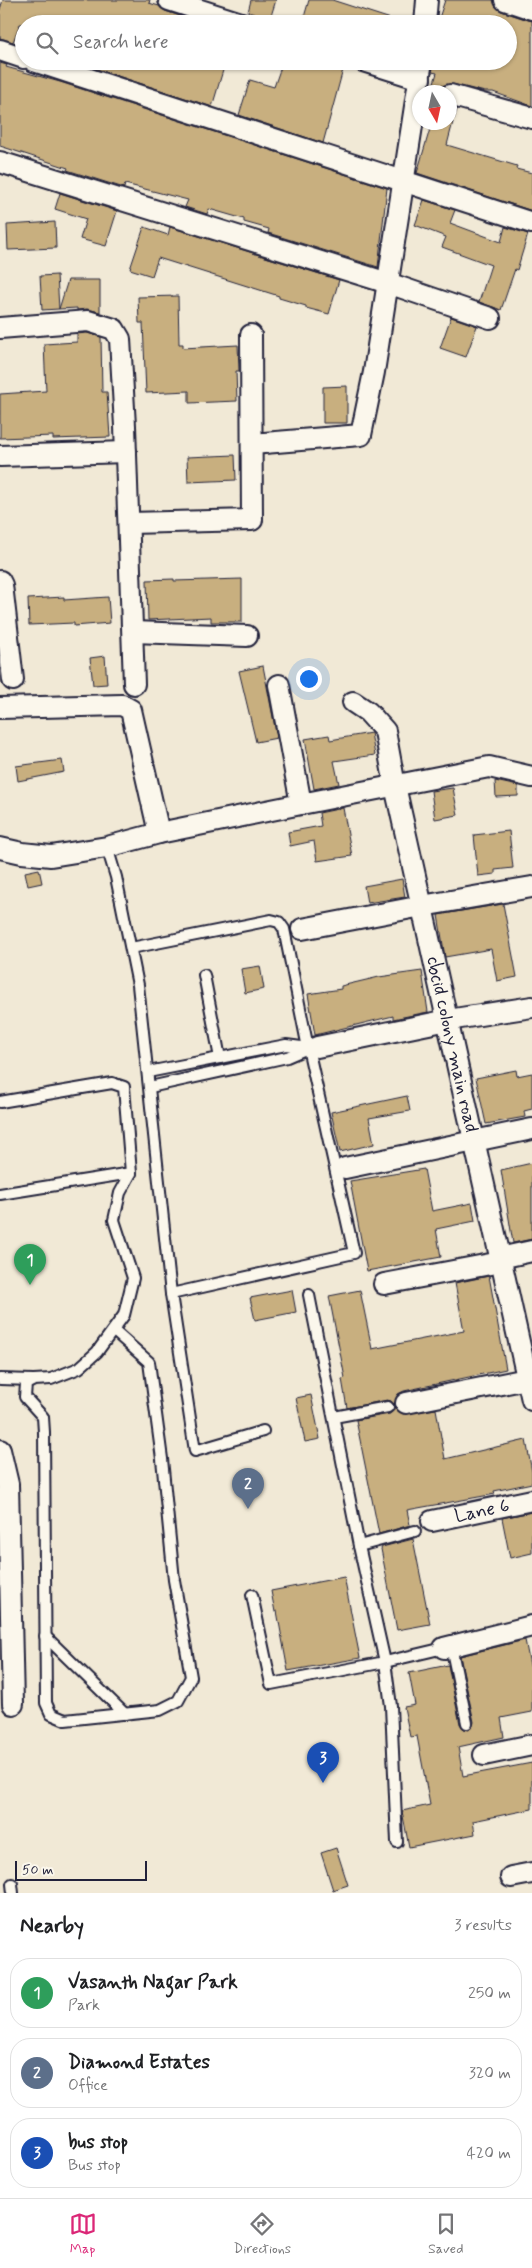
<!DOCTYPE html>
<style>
body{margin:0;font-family:Mynerve,sans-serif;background:#f6f6f6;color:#202124}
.compass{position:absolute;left:412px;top:85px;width:45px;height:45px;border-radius:50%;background:#fff;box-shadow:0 1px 4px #0004;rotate:171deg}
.scale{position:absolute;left:15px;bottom:12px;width:132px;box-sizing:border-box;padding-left:5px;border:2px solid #22223b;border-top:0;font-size:14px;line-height:18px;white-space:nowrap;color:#22223b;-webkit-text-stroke:4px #fbf7ec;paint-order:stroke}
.you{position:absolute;left:308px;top:678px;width:18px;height:18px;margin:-12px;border:4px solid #fff;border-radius:50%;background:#1a73e8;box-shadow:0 0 0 8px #1a73e833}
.badge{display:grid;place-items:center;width:32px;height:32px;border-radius:50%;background:#db2777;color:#fff;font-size:16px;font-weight:700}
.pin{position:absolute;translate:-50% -41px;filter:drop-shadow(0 1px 2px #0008)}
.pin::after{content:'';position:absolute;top:26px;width:18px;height:15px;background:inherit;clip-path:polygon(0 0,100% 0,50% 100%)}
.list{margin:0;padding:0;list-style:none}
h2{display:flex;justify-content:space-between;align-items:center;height:65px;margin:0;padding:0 20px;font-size:21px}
h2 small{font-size:16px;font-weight:400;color:#757577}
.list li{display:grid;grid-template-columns:32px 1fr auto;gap:15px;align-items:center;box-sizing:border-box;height:70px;margin:0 10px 10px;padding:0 10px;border:1px solid #e0e0e0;border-radius:20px}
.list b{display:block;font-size:19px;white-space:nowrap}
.list p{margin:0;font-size:16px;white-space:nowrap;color:#757577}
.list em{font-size:16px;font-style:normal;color:#757577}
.icon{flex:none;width:28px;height:28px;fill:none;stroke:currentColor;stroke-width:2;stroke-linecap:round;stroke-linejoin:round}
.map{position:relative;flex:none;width:532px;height:1893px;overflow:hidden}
.search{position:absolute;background:#fff;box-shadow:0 1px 4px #0004;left:15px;right:15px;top:15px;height:55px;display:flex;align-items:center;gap:12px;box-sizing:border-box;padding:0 18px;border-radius:28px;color:#757577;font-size:19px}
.sheet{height:305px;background:#fff}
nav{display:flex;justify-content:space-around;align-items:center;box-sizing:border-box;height:70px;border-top:1px solid #e0e0e0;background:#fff;font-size:14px;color:#757577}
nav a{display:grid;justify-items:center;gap:2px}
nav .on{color:#db2777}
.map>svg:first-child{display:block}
.building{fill:#c8af7f;stroke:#22223b}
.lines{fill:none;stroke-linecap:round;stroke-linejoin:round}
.service-casing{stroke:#22223b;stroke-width:14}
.minor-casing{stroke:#22223b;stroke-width:24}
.service{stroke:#fbf7ec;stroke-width:10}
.minor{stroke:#fbf7ec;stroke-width:20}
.labels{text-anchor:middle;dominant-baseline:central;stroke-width:5;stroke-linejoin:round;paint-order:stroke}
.street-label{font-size:19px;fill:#22223b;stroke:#fbf7ec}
</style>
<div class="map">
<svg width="532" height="1893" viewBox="0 0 532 1893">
<rect width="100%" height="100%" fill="#f1e9d6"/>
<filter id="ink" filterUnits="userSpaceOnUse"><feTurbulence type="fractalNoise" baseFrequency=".02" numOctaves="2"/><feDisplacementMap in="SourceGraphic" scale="10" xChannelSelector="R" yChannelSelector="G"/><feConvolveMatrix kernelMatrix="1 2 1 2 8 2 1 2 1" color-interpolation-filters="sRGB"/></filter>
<g filter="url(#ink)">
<g class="building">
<polygon points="3,0 150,0 149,3 159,6 165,11 204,24 20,24 13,42 0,38 0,9"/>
<polygon points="251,0 276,0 270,19 248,12"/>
<polygon points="309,0 332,0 397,21 397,24 302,24"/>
<polygon points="445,0 493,0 496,7 501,11 532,21 532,106 493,92 485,92 453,84 442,86 438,92 431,92 437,73 432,72 434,61 508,61 508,24 437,24"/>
<polygon points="79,61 205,61 224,67 212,107 78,63"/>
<polygon points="283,61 329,61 344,66 323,143 239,115 250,80 274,87"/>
<polygon points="0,63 7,65 6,67 60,82 387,188 378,267 268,233 269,229 244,222 244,219 209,209 207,214 185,207 188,200 125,184 124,188 67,170 68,168 0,146"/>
<polygon points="450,107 457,109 454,119 450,119"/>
<polygon points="432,122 453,122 447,145 517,166 516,169 532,173 532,211 417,173"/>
<polygon points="60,193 117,211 106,246 80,239 86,219 55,209"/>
<polygon points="424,200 455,210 450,223 501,242 505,227 528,234 517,270 515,269 501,310 479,302 491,265 442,247 446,237 415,225"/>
<polygon points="55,222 56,248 8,250 7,225"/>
<polygon points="144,227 168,235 170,227 339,280 329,314 306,308 306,306 279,298 279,296 158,258 152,276 130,269"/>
<polygon points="57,275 59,309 42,310 40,276"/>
<polygon points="68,280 100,280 100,312 87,309 77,310 77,308 59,309"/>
<polygon points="178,296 179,344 183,344 183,348 238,345 239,371 236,371 237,401 189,403 189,391 146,393 143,323 139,323 138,297"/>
<polygon points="451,317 477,326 466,357 440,348"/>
<polygon points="87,333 101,337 102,392 107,392 110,437 53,439 53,436 0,438 0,394 46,391 44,344 77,342 77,334"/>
<polygon points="347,386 347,423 323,423 323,387"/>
<polygon points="235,455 236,480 188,482 187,457"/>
<polygon points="174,579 174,581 242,579 242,622 211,622 211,617 148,620 147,580"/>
<polygon points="64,597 64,600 108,597 110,623 74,626 74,623 29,625 28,599"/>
<polygon points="105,656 107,684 93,685 90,658"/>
<polygon points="263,666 277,738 256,742 239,671"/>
<polygon points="371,733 375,755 334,761 339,784 314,789 305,739 329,735 330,740"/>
<polygon points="62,760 64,772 18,781 16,766"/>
<polygon points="495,781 518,786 518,796 496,797"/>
<polygon points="453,788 458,815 435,819 431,791"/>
<polygon points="343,808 352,856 317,861 314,841 290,846 288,832 321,826 319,813"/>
<polygon points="509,831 513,868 495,870 495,874 478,876 474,835"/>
<polygon points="39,869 42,883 28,886 25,872"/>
<polygon points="402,879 405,897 367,903 364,886"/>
<polygon points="503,904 517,977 497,981 491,949 445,957 438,915"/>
<polygon points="260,966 264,989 245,993 241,969"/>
<polygon points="422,971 428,1012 393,1019 393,1016 315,1035 308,994 341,989 341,986 379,977"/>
<polygon points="516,1070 517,1076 532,1073 532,1109 524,1111 525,1117 486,1124 476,1078"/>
<polygon points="407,1096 410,1111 369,1118 374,1144 340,1152 331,1112"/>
<polygon points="532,1163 532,1239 513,1243 501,1170"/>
<polygon points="424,1169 432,1211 472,1203 475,1221 436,1229 441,1257 367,1271 350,1181"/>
<polygon points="489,1276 506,1369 404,1391 398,1394 394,1405 391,1401 387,1400 347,1408 342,1379 345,1378 329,1296 360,1290 372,1349 464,1331 455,1283"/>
<polygon points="292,1290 296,1312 255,1320 250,1298"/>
<polygon points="311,1395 320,1439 305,1442 296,1398"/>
<polygon points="395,1406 403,1414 436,1409 445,1459 526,1440 532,1472 532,1483 494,1491 495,1494 407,1510 410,1525 379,1534 356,1420 390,1414"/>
<polygon points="532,1512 532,1553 510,1558 502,1518"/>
<polygon points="413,1539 430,1624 397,1630 381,1549 382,1547"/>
<polygon points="344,1577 360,1658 288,1671 277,1611 275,1612 271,1591"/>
<polygon points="525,1640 532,1675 532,1712 501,1718 504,1737 458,1747 463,1776 532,1763 532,1809 473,1821 475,1834 409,1847 402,1811 430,1805 417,1736 410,1737 404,1707 415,1705 409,1673 448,1665 460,1724 464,1729 469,1730 473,1726 474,1722 460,1656"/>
<polygon points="336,1848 348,1885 333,1890 321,1853"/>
</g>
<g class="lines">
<g class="service-casing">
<g id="service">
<polyline points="107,847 116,877 138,985 171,1294 195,1451 263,1431"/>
<polyline points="131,948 271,920 279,922 284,929 308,1048 287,1057 150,1087"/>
<polyline points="204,975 220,1058"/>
<polyline points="148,1072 286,1045 309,1048"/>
<polyline points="0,1102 112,1083 124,1087 131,1173 120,1193 114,1220 133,1278 124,1315 97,1352 79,1368 51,1379 34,1380 26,1384 25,1397 43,1417 44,1432 46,1703 51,1714 65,1720 160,1710 178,1701 191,1677 174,1580 162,1459 149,1362 114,1331"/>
<polyline points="0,1194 131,1173"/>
<polyline points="171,1294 354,1253 308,1048"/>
<polyline points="309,1295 359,1546 385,1662 391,1706 397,1842"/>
<polyline points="0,1379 33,1380"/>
<polyline points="334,1417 388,1407"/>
<polyline points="359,1546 415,1531"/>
<polyline points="252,1595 271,1684 385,1662 444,1648"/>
<polyline points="45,1636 125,1714"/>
<polyline points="451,1646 467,1723"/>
<polyline points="12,1884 13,1893"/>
</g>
</g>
<g class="minor-casing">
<g id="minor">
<polyline points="169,0 244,24"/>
<polyline points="505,0 532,9"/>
<polyline points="425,24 427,0"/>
<polyline points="0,50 24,58"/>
<polyline points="34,61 532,223"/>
<polyline points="363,61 420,79"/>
<polyline points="450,95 532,118"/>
<polyline points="0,162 388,283 490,318"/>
<polyline points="0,328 88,321 114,329 120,339 125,426 134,684"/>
<polyline points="252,444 361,435 374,372 422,61"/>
<polyline points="0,456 126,452"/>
<polyline points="129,523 252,520 251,335"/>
<polyline points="0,581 2,585 13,680"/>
<polyline points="133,632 247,636"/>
<polyline points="279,685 301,804 489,767 532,777"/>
<path id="s1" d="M353,702L368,712L385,731L395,786L532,1400"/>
<polyline points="0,708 122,705 131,710 159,833"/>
<polyline points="0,848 22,853 51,856 107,847 159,833 301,804"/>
<polyline points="302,929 422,906 532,887"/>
<polyline points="317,1047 448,1020 532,1007"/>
<polyline points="345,1168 532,1129"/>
<polyline points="500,1258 532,1251"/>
<polyline points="384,1284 501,1262"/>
<polyline points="406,1403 532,1378"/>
<polyline points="0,1450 8,1484 13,1704"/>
<path id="s2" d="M432,1521L532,1500"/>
<polyline points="444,1648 532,1626"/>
<polyline points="484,1755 532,1745"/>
<polyline points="511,1877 532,1873"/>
</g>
</g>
<use href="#service" class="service"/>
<use href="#minor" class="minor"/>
</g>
</g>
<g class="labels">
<g class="street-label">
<text stroke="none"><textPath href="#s1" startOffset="364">cbcid colony main road</textPath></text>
<text stroke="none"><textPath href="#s2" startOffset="51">Lane 6</textPath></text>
</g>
</g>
</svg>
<svg class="compass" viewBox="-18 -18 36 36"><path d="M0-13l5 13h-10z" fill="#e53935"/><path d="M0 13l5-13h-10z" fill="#757577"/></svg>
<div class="scale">50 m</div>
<div class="you"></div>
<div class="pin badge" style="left:30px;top:1285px;background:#2e9e5b">1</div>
<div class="pin badge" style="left:248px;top:1509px;background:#5c6f8a">2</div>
<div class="pin badge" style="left:323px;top:1783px;background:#1a4fb4">3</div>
<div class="search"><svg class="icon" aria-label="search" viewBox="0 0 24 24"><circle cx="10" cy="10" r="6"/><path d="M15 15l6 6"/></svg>Search here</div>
</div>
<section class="sheet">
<h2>Nearby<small>3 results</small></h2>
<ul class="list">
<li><span class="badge" style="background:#2e9e5b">1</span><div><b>Vasanth Nagar Park</b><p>Park</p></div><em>250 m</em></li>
<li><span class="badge" style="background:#5c6f8a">2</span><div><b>Diamond Estates</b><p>Office</p></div><em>320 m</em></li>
<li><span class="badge" style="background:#1a4fb4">3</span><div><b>bus stop</b><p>Bus stop</p></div><em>420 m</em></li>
</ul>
</section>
<nav>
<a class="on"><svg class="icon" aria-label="map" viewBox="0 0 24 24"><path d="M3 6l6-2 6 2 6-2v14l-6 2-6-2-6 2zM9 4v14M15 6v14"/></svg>Map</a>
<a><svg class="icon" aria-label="directions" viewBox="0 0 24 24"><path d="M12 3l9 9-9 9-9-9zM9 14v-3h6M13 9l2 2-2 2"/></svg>Directions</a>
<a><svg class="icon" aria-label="saved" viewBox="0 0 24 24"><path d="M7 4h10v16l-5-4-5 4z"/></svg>Saved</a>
</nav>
